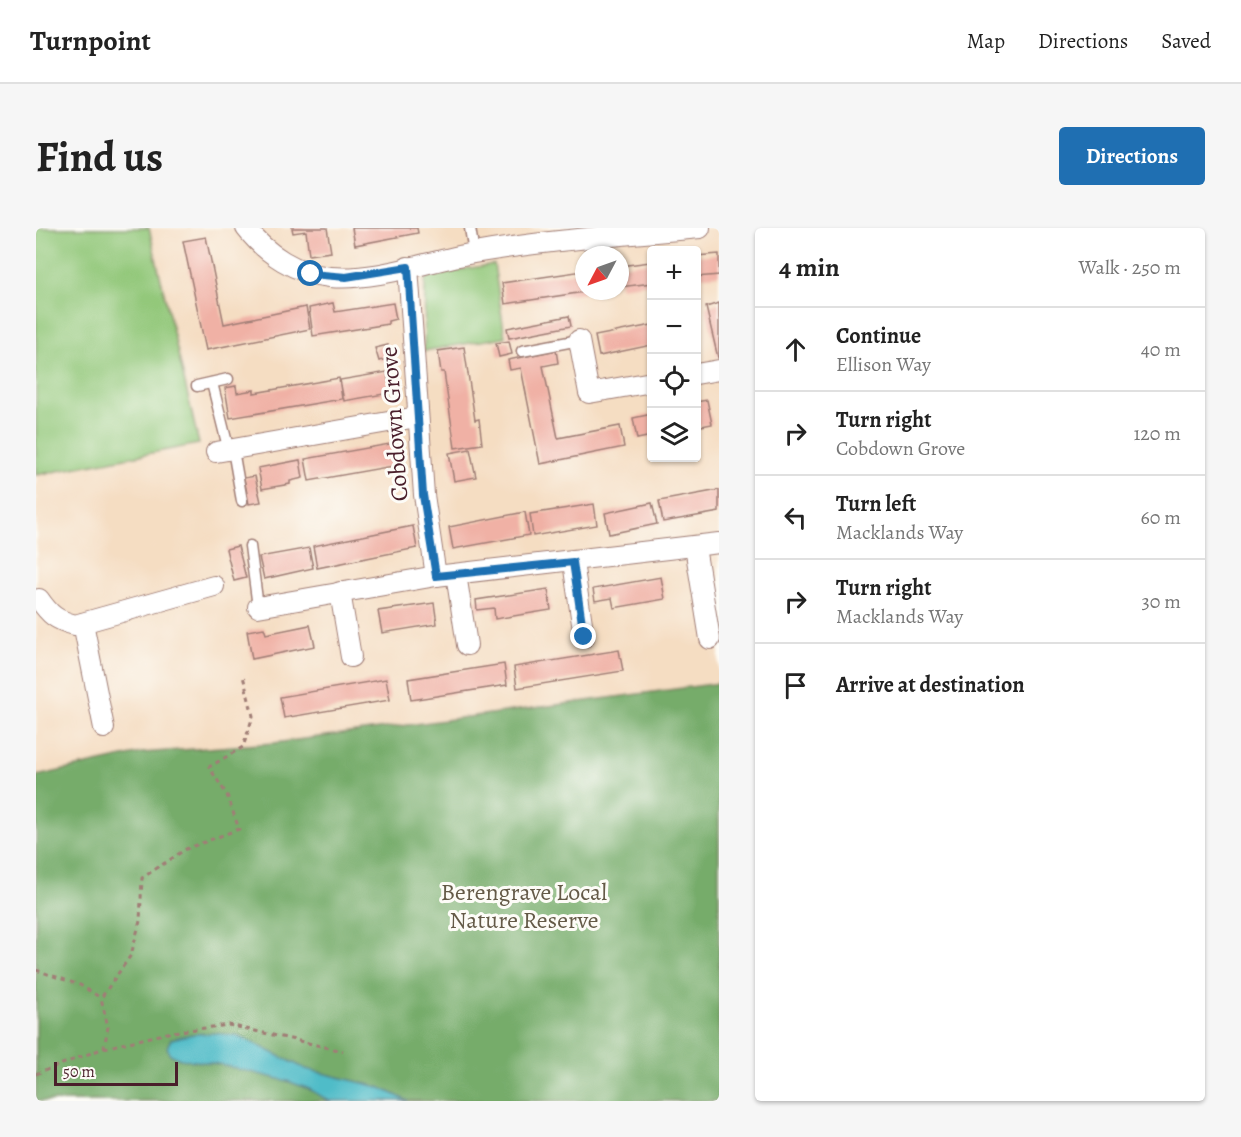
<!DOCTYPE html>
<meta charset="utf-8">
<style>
body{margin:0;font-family:Alegreya,serif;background:#f6f6f6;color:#222}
.controls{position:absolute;right:18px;top:18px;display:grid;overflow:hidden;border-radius:6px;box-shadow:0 2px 4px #0004}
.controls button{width:54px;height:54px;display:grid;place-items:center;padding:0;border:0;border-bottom:2px solid #e0e0e0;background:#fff;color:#222;font:30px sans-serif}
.compass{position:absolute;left:539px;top:18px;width:54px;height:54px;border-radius:50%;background:#fff;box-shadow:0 2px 4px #0004;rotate:229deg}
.scale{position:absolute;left:18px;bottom:15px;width:124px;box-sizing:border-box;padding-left:6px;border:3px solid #4a1f2b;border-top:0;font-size:16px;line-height:21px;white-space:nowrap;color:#4a1f2b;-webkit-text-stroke:4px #fdfcf7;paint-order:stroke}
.stop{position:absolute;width:18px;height:18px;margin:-14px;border:4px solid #1f6fb2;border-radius:50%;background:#fff}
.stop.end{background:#1f6fb2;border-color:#fff;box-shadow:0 2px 6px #0008}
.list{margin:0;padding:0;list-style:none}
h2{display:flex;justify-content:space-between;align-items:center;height:78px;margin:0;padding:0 24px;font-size:26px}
h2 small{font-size:20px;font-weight:400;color:#767676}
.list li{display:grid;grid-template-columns:39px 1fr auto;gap:18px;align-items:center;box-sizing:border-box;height:84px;padding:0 24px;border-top:2px solid #e0e0e0}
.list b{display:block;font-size:22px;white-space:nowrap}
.list p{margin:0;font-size:20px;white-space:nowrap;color:#767676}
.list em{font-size:20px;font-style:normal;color:#767676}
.icon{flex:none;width:33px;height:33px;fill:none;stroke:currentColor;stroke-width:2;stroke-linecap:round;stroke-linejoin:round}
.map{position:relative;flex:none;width:683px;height:873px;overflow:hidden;border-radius:6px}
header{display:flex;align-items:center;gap:36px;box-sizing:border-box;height:84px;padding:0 30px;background:#fff;border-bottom:2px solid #e0e0e0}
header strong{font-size:28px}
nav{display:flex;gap:33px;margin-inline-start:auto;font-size:21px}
.intro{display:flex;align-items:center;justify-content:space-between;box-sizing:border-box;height:144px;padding:0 36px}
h1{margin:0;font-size:42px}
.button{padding:15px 27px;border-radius:6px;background:#1f6fb2;color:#fff;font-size:21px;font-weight:700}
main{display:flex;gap:36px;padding:0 36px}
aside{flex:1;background:#fff;border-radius:6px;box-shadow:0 2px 4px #0004}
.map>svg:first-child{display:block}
.green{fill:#93c87a;stroke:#6e7452;stroke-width:1.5}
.forest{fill:#76ac6a;stroke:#60664a;stroke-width:1.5}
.water{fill:#4fbcc8;stroke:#4c6e7a;stroke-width:1.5}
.building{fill:#f0b1a5}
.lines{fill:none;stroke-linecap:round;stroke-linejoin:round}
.lane-casing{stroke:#a07e76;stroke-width:13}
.street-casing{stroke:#a07e76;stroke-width:22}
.path{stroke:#a07e76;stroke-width:3;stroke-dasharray:4.5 4.5;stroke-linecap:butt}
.lane{stroke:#fff;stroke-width:10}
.street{stroke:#fff;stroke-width:20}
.route{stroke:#1f6fb2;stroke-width:8}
.labels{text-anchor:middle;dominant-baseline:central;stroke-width:6;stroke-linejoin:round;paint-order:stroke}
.street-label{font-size:24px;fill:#4a1f2b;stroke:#fdfcf7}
.park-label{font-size:24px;fill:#645a47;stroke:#fdfcf7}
</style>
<header>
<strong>Turnpoint</strong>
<nav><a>Map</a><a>Directions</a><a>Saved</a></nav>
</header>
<div class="intro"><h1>Find us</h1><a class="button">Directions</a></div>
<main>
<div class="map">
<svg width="683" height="873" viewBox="0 0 683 873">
<rect width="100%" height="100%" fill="#fdfcf7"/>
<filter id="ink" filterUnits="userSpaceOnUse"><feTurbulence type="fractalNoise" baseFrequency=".0167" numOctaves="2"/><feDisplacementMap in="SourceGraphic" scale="12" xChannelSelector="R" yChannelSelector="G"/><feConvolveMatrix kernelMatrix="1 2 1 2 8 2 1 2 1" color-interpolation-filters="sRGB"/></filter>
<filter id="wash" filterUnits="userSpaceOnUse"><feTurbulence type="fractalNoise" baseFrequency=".008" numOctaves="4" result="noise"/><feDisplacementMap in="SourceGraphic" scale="24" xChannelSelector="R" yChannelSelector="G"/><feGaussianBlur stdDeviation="1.35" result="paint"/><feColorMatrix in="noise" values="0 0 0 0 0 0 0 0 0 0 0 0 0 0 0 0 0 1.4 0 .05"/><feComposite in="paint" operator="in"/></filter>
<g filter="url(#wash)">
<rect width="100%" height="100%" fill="#f5ddc2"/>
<g class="green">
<polygon points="0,0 113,0 163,216 0,247"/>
<polygon points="458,36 469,109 388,123 389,53 394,47"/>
</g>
<polygon class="forest" points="683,455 683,873 0,873 0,548 105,525 238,515"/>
<polygon class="water" points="180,805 203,808 270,841 343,859 372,873 293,873 273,861 251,853 182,836 144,831 134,826 131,819 135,811 157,806"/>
<g id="blocks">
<g class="building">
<polygon points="256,0 291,0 295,24 273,27 270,3 257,5"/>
<polygon points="316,0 381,0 382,5 319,17"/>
<polygon points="170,9 188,96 270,79 274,101 170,122 147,13"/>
<polygon points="683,26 683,47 660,49 660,28"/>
<polygon points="614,34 616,55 584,59 584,38"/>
<polygon points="547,43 548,64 469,76 466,55"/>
<polygon points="297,75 299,84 357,75 360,91 352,93 352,96 277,108 273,80"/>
<polygon points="683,75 683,130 682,130 670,79"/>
<polygon points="533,88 535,98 473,110 471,100"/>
<polygon points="616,97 616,117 563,128 559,108"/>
<polygon points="473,113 476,126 463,129 460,115"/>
<polygon points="352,117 355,130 343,133 339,120"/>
<polygon points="428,119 439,192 443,191 446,216 419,220 408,144 405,144 402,123"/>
<polygon points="520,122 522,135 507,138 522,210 584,198 588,219 504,236 485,140 474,142 472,132"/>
<polygon points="351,144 354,165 308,173 304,152"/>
<polygon points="303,150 306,171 194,190 189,160 200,158 201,165 218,162 218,165"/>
<polygon points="671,172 676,196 660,199 660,174"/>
<polygon points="616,186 616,208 601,211 597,190"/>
<polygon points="359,215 363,237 273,253 269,231"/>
<polygon points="434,221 440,249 418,253 413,225"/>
<polygon points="264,232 267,250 254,253 254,256 226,261 222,240"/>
<polygon points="219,248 225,274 213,276 208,250"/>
<polygon points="683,262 683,284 627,294 623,273"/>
<polygon points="616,275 621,296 573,306 569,285"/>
<polygon points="558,276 561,297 497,308 494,286"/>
<polygon points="489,284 493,307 417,321 413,299"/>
<polygon points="377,298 381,320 281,340 277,318"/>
<polygon points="202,318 210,350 198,353 190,321"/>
<polygon points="273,320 277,340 228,351 223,329"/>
<polygon points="625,349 629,371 578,380 576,370 559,373 557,361"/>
<polygon points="512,361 515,382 459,391 458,380 441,382 440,372"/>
<polygon points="398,375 401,396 346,405 342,383"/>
<polygon points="274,397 279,418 216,431 211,403 228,400 230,406"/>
<polygon points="583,422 587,443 481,460 478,439"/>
<polygon points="468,436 471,457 375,472 372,451"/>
<polygon points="350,451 354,472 248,490 244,469"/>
</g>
</g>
</g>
<g filter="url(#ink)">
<use href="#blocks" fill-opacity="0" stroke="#a07e76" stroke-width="1.5"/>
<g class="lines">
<g class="lane-casing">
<g id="lane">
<polyline points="434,0 438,25"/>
<polyline points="486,123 543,112"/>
<polyline points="176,155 193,223"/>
<polyline points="161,158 192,151"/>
<polyline points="197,222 206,273"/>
<polyline points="214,318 222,379"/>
</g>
</g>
<g class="street-casing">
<g id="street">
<path d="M210,0C230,26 261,46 294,49C342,53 391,33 438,25C512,12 588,7 664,0"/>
<polyline points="372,39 388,267 400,348"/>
<polyline points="543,112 553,165 616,154"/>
<polyline points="660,146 683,142"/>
<polyline points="180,224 381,189"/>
<polyline points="659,319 674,411"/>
<polyline points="537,334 548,409"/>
<polyline points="420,346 431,417"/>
<polyline points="304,364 315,429"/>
<path d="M0,372L3,371C14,387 20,392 39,397L178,358"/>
<polyline points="222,379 400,348 683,315"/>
<polyline points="47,395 68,500"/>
</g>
</g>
<g class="path">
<polyline points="0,742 44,757 65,770"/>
<polyline points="68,820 136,804 193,797 307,823"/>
<polyline points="0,846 68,820 72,799 65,770 95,727 104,693 106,650 150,621 203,601 191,567 173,539 207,519 217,488 207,448"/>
</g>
<use href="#lane" class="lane"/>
<use href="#street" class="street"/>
</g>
</g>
<g class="lines" filter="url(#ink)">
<polyline class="route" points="275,46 310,49 372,39 387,267 400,348 537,334 548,409"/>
</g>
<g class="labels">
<g class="street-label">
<text transform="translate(358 196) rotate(-94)">Cobdown Grove</text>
</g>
<g class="park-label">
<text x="488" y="664">Berengrave Local<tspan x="488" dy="28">Nature Reserve</tspan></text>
</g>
</g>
</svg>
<div class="controls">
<button>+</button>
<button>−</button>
<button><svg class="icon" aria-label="locate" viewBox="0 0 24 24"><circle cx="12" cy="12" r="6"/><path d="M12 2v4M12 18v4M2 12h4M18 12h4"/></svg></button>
<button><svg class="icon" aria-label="layers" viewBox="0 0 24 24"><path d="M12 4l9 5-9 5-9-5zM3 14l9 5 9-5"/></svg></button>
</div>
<svg class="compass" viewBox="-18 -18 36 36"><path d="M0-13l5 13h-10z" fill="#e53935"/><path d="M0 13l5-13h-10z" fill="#767676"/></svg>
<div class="scale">50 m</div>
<div class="stop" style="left:275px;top:46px"></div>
<div class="stop end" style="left:548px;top:409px"></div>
</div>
<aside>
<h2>4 min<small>Walk · 250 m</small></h2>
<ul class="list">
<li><svg class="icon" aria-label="ahead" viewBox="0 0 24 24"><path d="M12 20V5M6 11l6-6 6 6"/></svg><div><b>Continue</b><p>Ellison Way</p></div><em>40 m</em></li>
<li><svg class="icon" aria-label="right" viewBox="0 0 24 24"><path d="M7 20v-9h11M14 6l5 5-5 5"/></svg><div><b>Turn right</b><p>Cobdown Grove</p></div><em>120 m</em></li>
<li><svg class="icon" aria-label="left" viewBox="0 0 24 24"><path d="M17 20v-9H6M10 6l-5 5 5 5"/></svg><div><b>Turn left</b><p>Macklands Way</p></div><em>60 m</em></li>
<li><svg class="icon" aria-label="right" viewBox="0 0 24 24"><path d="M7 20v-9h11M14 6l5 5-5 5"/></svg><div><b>Turn right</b><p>Macklands Way</p></div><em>30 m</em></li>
<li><svg class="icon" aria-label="arrive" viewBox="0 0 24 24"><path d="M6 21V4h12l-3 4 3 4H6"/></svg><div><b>Arrive at destination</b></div></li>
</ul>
</aside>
</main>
